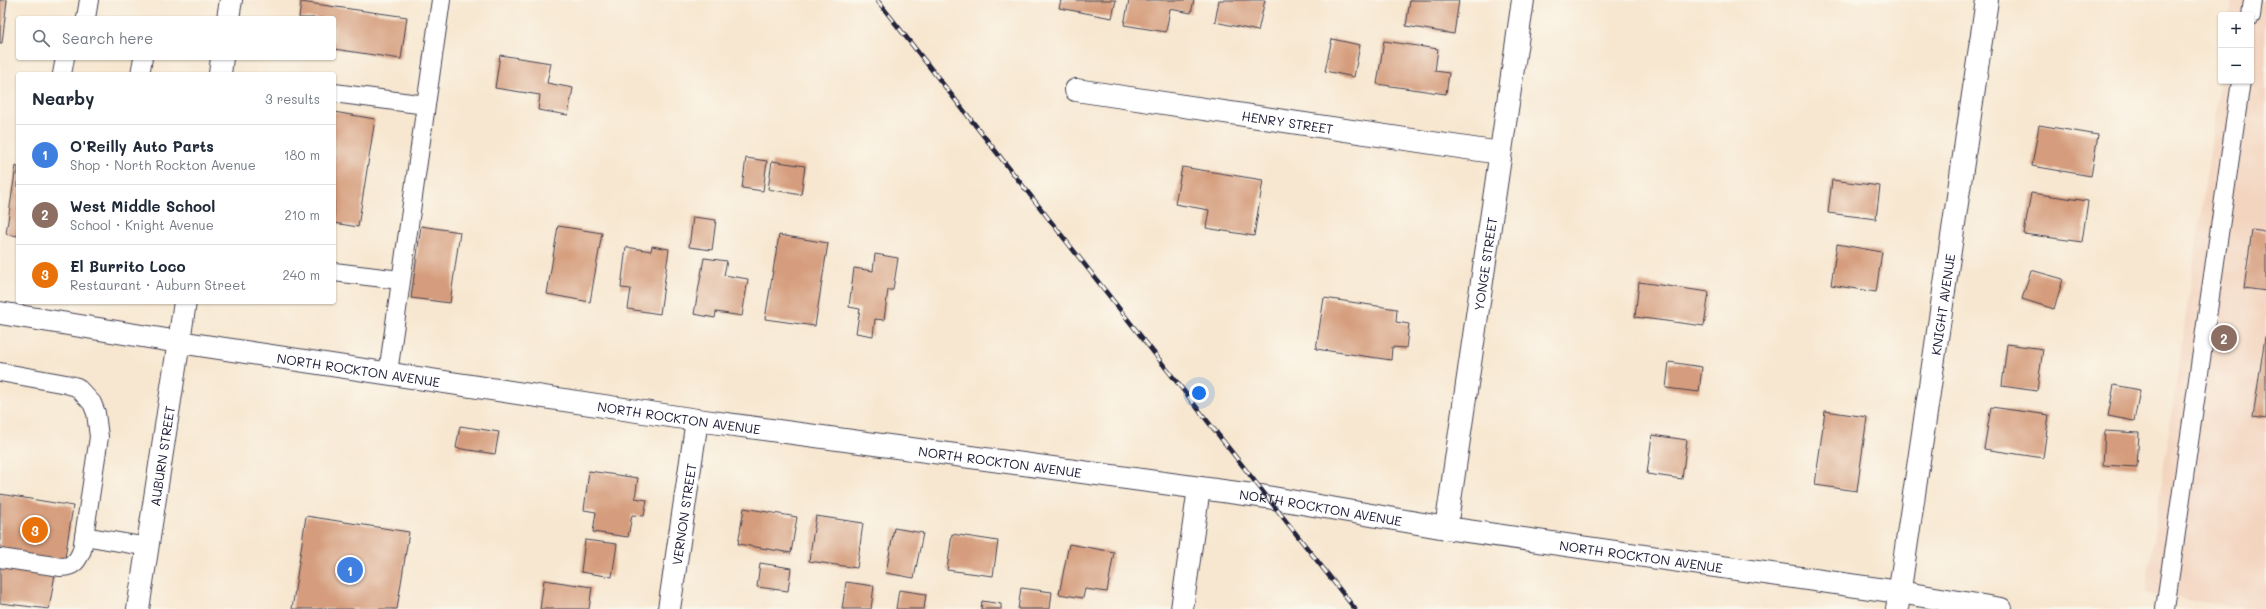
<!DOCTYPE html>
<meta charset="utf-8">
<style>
body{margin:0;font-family:Mali,sans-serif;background:#f2f2f3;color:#1f2937}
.controls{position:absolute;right:12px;top:12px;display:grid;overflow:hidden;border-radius:4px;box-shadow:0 1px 3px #0004}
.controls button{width:36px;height:36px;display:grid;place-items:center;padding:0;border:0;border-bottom:1px solid #e0e1e3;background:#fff;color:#1f2937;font:20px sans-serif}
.you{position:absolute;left:1199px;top:393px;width:14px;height:14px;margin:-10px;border:3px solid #fff;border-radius:50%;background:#1a73e8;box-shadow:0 0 0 6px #1a73e833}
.badge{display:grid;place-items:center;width:26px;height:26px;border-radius:50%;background:#b45309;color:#fff;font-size:13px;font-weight:700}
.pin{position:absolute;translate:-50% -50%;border:2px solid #fff;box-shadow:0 1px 4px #0006}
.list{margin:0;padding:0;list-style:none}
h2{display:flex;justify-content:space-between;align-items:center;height:52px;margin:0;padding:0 16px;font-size:17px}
h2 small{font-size:13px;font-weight:400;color:#747a83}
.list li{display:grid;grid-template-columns:26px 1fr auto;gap:12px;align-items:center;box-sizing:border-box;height:60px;padding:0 16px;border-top:1px solid #e0e1e3}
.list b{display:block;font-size:15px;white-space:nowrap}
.list p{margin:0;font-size:13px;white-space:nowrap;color:#747a83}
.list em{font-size:13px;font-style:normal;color:#747a83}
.icon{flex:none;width:22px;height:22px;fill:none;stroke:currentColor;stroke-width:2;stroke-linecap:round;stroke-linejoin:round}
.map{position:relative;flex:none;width:2266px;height:609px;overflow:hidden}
.search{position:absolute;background:#fff;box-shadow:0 1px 3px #0004;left:16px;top:16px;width:320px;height:44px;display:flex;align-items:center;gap:10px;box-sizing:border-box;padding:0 14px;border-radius:4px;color:#747a83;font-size:15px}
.panel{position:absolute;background:#fff;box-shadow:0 1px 3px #0004;left:16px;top:72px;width:320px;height:232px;border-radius:4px}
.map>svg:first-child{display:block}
.built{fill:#f3d4bf}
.building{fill:#d59d7d}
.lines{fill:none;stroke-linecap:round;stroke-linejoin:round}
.service-casing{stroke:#424051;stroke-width:20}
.minor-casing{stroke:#424051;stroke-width:24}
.secondary-casing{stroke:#424051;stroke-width:24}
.service{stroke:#fff;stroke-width:18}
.minor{stroke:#fff;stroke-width:22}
.secondary{stroke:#fff;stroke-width:22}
.rail-casing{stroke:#22223b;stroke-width:4.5}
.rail{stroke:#fbf7ec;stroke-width:3;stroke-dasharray:9;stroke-linecap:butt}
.labels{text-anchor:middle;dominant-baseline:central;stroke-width:4;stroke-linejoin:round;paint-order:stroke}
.street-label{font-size:13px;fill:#22223b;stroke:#fbf7ec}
</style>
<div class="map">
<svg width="2266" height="609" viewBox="0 0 2266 609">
<rect width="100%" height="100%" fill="#fbf7ec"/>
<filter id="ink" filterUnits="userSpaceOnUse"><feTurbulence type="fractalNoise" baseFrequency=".025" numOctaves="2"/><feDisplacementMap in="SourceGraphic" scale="8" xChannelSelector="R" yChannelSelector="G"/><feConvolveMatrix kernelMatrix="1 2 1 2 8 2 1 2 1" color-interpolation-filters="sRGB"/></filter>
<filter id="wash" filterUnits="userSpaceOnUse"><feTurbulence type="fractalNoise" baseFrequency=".012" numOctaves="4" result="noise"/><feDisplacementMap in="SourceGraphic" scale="16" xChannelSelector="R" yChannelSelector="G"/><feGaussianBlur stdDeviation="0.9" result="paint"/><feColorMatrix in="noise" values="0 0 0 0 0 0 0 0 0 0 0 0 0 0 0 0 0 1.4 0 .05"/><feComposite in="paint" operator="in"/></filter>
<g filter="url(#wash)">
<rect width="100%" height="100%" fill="#f7e7d0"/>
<polygon class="built" points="2232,0 2266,0 2266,609 2250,609 2145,594 2221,76 2221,81 2251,81 2251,15 2230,15"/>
<g id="blocks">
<g class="building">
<polygon points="0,0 7,0 2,43 0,43"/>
<polygon points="1061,0 1116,0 1112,18 1059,8"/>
<polygon points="1129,0 1194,0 1191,13 1170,9 1166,32 1124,25"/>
<polygon points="1219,0 1265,0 1258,31 1215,22"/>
<polygon points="1410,0 1459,0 1454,34 1406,26"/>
<polygon points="301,2 407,17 401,59 334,49 334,18 299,18"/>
<polygon points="1332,39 1360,45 1354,77 1325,71"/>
<polygon points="1384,41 1438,49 1435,71 1449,73 1446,94 1377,84"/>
<polygon points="500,55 551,63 547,83 573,88 568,115 538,110 540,95 495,88"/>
<polygon points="334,112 375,119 358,227 334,223"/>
<polygon points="2039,125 2098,135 2091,176 2032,166"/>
<polygon points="746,158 767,161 763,191 742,188"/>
<polygon points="772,161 805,166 801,195 768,189"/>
<polygon points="16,166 18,167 18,236 6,234"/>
<polygon points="1182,167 1263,180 1254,236 1206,228 1209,210 1175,204"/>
<polygon points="1832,180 1880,186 1876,219 1828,213"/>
<polygon points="2031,193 2088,201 2082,242 2024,234"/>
<polygon points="693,217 716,220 712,250 689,247"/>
<polygon points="421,226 460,232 450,303 411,298"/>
<polygon points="558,226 602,233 590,302 547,294"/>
<polygon points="2252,230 2266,232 2266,291 2244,288"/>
<polygon points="779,235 828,243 815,326 765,319"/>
<polygon points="1837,244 1882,252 1876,292 1831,285"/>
<polygon points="652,246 669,249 660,314 628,309 631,289 621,288 626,247 651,251"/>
<polygon points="875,254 898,258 893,290 888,290 884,320 875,319 873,336 856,333 860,309 849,307 854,268 873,271"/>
<polygon points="704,258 727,261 724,275 748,279 742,316 716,312 715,318 694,314"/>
<polygon points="2031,270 2063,279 2054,309 2022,299"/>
<polygon points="1639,282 1709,292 1704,326 1635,317"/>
<polygon points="1324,298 1397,309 1396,322 1409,324 1406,348 1392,347 1391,360 1316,349"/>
<polygon points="2265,337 2266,337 2266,419 2253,417"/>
<polygon points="2007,344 2043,349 2037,391 2002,386"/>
<polygon points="1669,362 1702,367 1699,392 1666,388"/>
<polygon points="2114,385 2140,390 2134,421 2108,416"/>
<polygon points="1991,407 2049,415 2043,458 1984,449"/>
<polygon points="1825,411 1867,417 1857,491 1815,485"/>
<polygon points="460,426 499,432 495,454 456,448"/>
<polygon points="2105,431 2139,433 2137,467 2103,465"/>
<polygon points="1652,435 1687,440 1682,479 1647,474"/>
<polygon points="589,471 638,478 635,498 647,500 644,516 632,515 628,537 593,532 596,512 584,510"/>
<polygon points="0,494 73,506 64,564 0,554"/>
<polygon points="744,508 797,517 791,553 738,544"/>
<polygon points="306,516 409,532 397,609 292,609"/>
<polygon points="816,516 863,523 857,568 809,561"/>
<polygon points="894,528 923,533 914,578 886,573"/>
<polygon points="952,534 998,541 993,576 947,570"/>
<polygon points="585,540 617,544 612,577 581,572"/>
<polygon points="1069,544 1114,552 1107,592 1085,589 1083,598 1059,594"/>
<polygon points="760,563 791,568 788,591 757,587"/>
<polygon points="0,566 55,574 49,609 0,603"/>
<polygon points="544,580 592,587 589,609 540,609"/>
<polygon points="846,582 874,586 871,609 842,609"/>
<polygon points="1021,588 1052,592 1050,609 1018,609"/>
<polygon points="899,590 926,594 924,609 896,609"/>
<polygon points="982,601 1001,604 1001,609 981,609"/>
</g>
</g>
</g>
<g filter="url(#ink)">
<use href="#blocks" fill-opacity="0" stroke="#424051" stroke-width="1"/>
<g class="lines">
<g class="service-casing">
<g id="service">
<polyline points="2251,16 2253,0"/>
<polyline points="86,18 89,0"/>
<polyline points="62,74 65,58"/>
<polyline points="140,74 143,58"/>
<polyline points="334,93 426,105 388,373"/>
<polyline points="426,105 441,0"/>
<polyline points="334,272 400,280"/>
<path d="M0,372L66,384L77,387L92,403L96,413L99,437L82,550C78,560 74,567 61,567L0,558"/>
<polyline points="84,536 148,547"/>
<polyline points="2165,609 2241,81"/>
</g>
</g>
<g class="minor-casing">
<g id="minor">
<path id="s1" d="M1076,90L1500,153"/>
<path id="s2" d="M1446,528L1523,0"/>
<path id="s3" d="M669,609L697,420"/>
<polyline points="1182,609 1199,488"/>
<path id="s4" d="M1897,609L1987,0"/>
</g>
</g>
<g class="secondary-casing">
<g id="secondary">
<polyline points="228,18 231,0"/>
<polyline points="220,74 222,58"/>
<path id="s5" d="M0,313L179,342L697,420L1267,497L1446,528L1899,592L2001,609"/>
<path id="s6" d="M138,609L185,302"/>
</g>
</g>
<use href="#service" class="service"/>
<use href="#minor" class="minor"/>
<use href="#secondary" class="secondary"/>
<g class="rail-casing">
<polyline id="rail" points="877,0 1355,609"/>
</g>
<use href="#rail" class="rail"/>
</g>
</g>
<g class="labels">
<g class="street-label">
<text stroke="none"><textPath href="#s1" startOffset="214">HENRY STREET</textPath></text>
<text stroke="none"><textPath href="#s2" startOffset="267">YONGE STREET</textPath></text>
<text stroke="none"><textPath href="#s4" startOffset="308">KNIGHT AVENUE</textPath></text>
<text stroke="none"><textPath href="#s5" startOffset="363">NORTH ROCKTON AVENUE</textPath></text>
<text stroke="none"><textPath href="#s5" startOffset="687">NORTH ROCKTON AVENUE</textPath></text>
<text stroke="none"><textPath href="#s6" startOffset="155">AUBURN STREET</textPath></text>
<text stroke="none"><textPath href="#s5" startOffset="1011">NORTH ROCKTON AVENUE</textPath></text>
<text stroke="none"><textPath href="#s5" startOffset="1335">NORTH ROCKTON AVENUE</textPath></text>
<text stroke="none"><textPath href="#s3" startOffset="96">VERNON STREET</textPath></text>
<text stroke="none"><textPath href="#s5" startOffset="1659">NORTH ROCKTON AVENUE</textPath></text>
</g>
</g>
</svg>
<div class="controls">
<button>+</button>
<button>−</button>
</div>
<div class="you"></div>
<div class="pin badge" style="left:350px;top:570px;background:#3f7fe0">1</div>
<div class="pin badge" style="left:2224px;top:338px;background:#8d6e63">2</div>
<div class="pin badge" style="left:35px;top:530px;background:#e8710a">3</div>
<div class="search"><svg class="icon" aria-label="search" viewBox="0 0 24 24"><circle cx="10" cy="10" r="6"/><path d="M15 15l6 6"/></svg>Search here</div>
<section class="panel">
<h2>Nearby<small>3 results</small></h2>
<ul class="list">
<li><span class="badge" style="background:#3f7fe0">1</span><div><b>O'Reilly Auto Parts</b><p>Shop · North Rockton Avenue</p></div><em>180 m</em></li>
<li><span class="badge" style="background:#8d6e63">2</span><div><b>West Middle School</b><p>School · Knight Avenue</p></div><em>210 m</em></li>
<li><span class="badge" style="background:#e8710a">3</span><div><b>El Burrito Loco</b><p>Restaurant · Auburn Street</p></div><em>240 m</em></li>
</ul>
</section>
</div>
